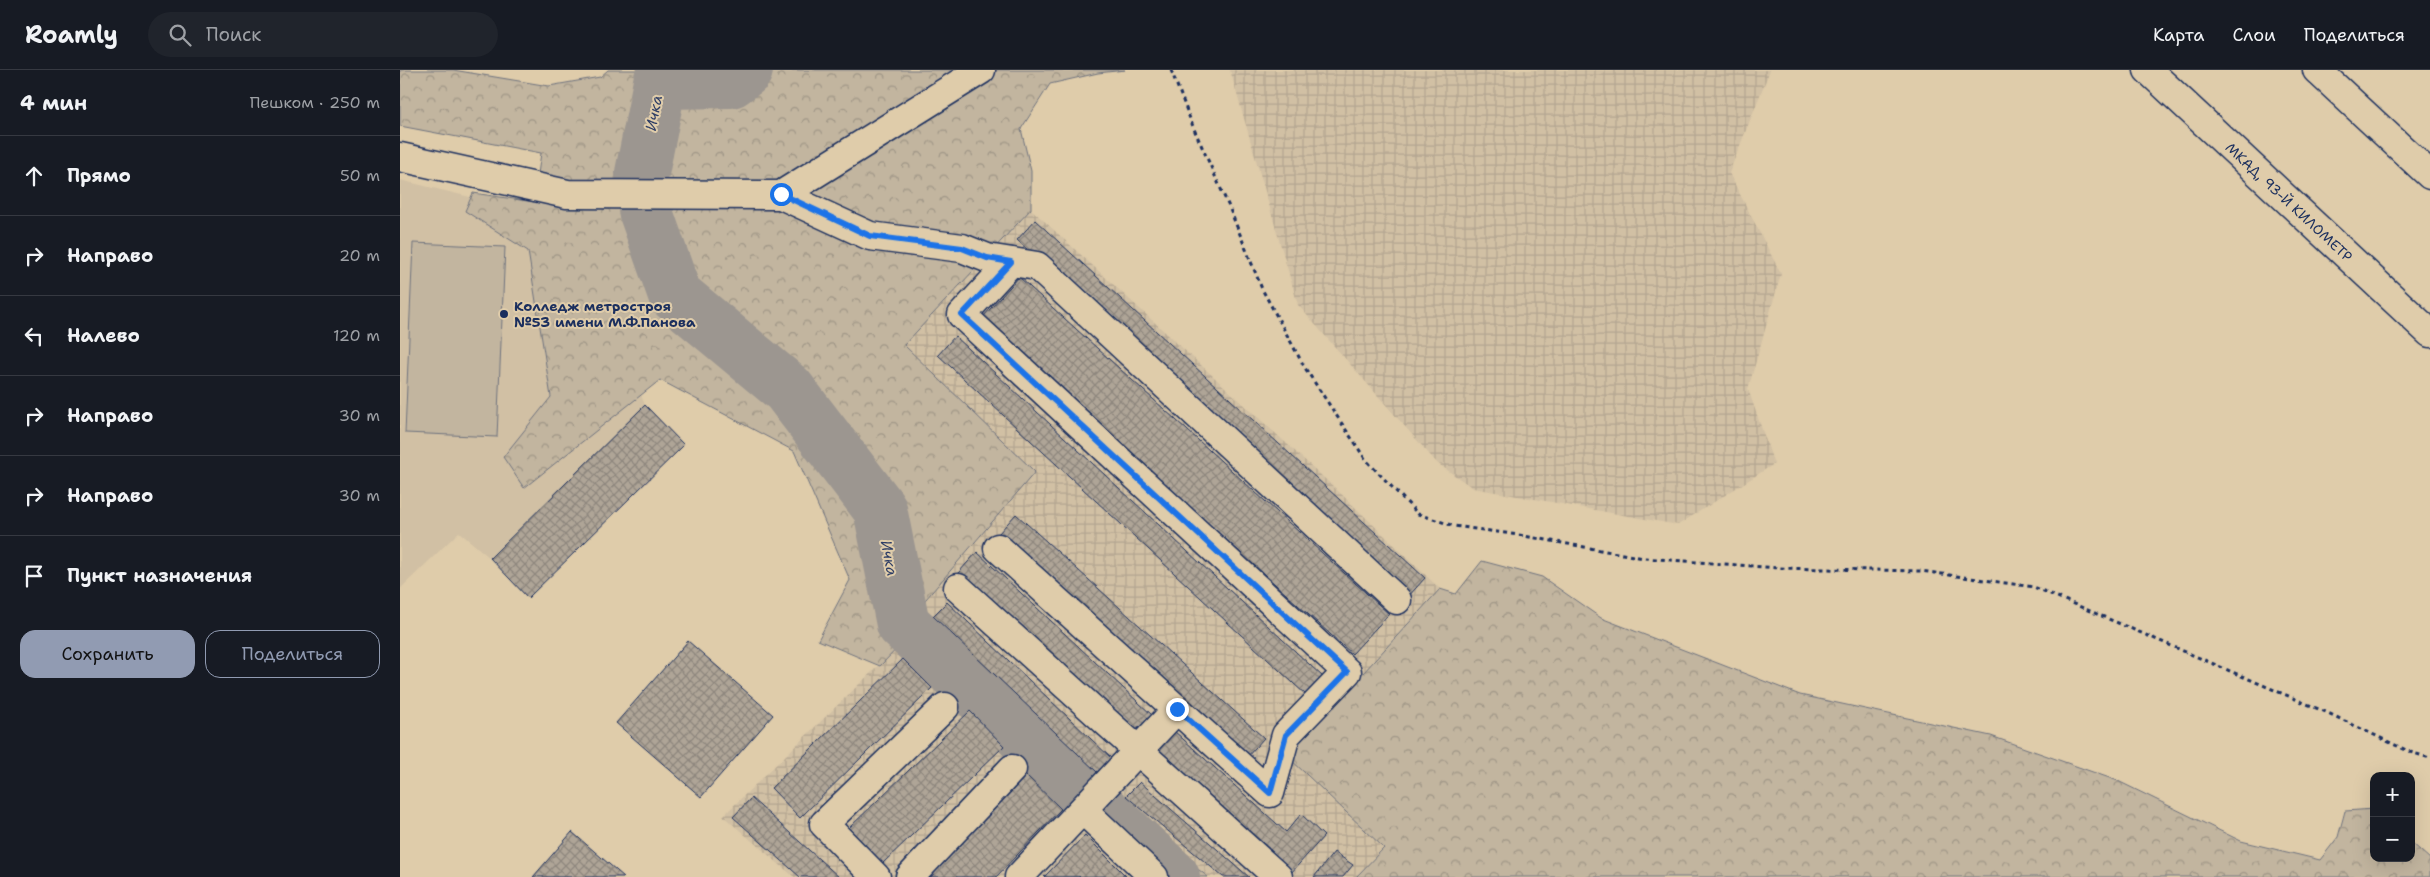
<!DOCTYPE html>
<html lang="ru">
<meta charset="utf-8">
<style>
body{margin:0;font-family:"Shantell Sans",sans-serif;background:#20242c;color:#f1f3f6}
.controls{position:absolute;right:15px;bottom:15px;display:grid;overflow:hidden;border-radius:10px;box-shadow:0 5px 20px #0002}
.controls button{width:45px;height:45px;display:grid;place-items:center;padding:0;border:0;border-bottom:1px solid #363941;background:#171b24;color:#f1f3f6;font:25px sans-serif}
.stop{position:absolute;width:15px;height:15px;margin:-11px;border:4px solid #1a73e8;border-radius:50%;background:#fff}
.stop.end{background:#1a73e8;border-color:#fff;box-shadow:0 1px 5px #0008}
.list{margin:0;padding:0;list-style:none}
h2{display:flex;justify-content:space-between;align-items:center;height:65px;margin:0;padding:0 20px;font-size:21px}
h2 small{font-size:16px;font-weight:400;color:#9ea1a6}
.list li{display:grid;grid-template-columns:32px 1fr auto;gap:15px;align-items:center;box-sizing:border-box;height:80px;padding:0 20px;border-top:1px solid #363941}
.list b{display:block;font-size:19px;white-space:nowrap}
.list em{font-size:16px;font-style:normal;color:#9ea1a6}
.actions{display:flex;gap:10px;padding:15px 20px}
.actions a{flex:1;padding:11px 0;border:1px solid #919bb2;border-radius:15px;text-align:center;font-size:18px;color:#919bb2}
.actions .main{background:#919bb2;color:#111}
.icon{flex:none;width:28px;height:28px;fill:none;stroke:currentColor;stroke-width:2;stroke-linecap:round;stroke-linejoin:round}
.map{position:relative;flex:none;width:2030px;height:807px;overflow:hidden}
header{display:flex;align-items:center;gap:30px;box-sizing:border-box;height:70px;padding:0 25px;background:#171b24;border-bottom:1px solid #363941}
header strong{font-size:24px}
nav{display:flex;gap:28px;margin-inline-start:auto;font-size:18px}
.search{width:350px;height:45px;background:#20242c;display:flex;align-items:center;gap:12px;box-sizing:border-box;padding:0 18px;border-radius:28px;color:#9ea1a6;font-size:19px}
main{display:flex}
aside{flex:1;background:#171b24}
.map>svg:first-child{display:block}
.built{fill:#d1c0a4}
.industrial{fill:url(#industrial-grid)}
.grass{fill:#c2b59f;stroke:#6e727e}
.forest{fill:url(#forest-crowns);stroke:#6e727e}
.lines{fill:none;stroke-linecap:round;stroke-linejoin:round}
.river{stroke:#9c9690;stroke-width:54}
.building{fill:url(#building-cross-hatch);stroke:#1b2f5e}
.minor-casing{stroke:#1b2f5e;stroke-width:31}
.highway-casing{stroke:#1b2f5e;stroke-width:31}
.path{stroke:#1b2f5e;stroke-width:3;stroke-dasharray:4 4;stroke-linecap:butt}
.minor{stroke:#dfccaa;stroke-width:28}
.highway{stroke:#dfccaa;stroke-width:28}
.route{stroke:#1a73e8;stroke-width:6}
.poi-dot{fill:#1b2f5e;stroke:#dfccaa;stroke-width:2}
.labels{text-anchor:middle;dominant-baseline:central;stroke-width:4;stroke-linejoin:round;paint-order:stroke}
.street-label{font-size:14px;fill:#1b2f5e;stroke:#dfccaa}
.poi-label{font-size:14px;font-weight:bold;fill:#1b2f5e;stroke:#dfccaa;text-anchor:start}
.water-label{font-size:15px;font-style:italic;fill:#2e3e66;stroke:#dfccaa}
</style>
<header>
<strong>Roamly</strong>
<div class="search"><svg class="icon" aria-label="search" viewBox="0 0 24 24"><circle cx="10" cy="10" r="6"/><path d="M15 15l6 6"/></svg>Поиск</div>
<nav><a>Карта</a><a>Слои</a><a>Поделиться</a></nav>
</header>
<main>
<aside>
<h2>4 мин<small>Пешком · 250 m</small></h2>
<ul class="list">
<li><svg class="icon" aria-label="ahead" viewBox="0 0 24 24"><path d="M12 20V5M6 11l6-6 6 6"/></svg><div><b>Прямо</b></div><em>50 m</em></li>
<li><svg class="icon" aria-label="right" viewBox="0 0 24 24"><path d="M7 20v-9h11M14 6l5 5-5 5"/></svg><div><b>Направо</b></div><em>20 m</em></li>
<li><svg class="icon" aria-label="left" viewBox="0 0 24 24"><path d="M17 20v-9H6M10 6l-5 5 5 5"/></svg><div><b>Налево</b></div><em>120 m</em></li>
<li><svg class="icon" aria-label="right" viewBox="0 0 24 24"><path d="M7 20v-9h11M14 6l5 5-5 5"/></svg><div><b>Направо</b></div><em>30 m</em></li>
<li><svg class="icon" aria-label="right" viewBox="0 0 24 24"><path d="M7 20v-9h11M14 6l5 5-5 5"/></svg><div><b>Направо</b></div><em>30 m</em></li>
<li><svg class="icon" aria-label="arrive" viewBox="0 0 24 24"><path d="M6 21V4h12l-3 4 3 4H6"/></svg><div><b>Пункт назначения</b></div></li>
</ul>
<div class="actions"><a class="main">Сохранить</a><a>Поделиться</a></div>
</aside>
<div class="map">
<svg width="2030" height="807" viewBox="0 0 2030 807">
<defs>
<pattern id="industrial-grid" width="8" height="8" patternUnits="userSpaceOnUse" patternTransform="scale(1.25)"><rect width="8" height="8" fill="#d1c0a4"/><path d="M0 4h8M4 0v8" fill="none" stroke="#b3a590"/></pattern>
<pattern id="forest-crowns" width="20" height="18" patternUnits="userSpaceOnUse" patternTransform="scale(1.25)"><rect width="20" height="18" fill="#c2b59f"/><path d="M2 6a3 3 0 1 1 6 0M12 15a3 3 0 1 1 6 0" fill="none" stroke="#9d9485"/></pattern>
<pattern id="building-cross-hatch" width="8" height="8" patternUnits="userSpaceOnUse" patternTransform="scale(1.25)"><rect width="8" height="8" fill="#afa597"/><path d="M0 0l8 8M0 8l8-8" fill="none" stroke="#8e877e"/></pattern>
</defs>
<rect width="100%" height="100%" fill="#dfccaa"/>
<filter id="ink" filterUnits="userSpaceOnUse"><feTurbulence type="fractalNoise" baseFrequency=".02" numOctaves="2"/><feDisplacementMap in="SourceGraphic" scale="10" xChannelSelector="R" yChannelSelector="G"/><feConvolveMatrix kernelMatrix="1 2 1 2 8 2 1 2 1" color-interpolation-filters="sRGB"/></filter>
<g filter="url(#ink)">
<polygon class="built" points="0,110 172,152 245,335 90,488 59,462 0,519"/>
<g class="industrial">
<polygon points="830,0 1370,0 1329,103 1381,204 1348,319 1374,394 1278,455 1073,418 1037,393 898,235"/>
<polygon points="631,139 935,418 1040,519 887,686 984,778 956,807 808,807 728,744 514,543 634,403 504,275"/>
<polygon points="510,565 763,807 394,807 323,746"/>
</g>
<polygon class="grass" points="13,173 105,177 97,367 5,363"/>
<g class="forest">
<polygon points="0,0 53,0 149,16 200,7 208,0 725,0 698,3 650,14 621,59 631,101 631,139 504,275 635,402 514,543 728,744 808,807 763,807 510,565 480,596 418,570 450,510 394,381 260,310 124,418 103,387 151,327 128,181 65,141 73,123 134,132 141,83 0,56"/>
<polygon points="1082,491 1142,507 1201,548 1400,625 1591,666 1718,711 1841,771 1920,790 1938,767 1945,741 1974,739 1974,788 2011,788 2011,772 2030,789 2030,807 956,807 984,778 887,686 1040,519 1056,524"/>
</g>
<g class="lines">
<g class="river">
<polyline points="242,103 260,12 331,11 346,0"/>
<polyline points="245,140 275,225 388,319 480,439 503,554 773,807"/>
</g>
</g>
<g class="building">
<polygon points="635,150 1025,508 1007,528 617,170"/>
<polygon points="619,207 989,544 952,584 582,248"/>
<polygon points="555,266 923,607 906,625 538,285"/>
<polygon points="245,335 284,375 128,528 90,488"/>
<polygon points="616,444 864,668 847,687 598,464"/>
<polygon points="577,482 752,645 734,664 559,502"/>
<polygon points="547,532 711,688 697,702 533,546"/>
<polygon points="288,571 373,645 301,727 216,653"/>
<polygon points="503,589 532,618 400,748 371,718"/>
<polygon points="570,641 604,676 482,794 448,759"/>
<polygon points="773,660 886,762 901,744 924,766 891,803 755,680"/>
<polygon points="626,705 661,739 596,807 530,807"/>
<polygon points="740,712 849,807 823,807 726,726"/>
<polygon points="351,728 439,807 400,807 333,747"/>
<polygon points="172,762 224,807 133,807"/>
<polygon points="685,765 726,806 644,807"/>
<polygon points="934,782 953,795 943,807 914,807"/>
</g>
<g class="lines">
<g class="minor-casing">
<g id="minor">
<polyline points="0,87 167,124 381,125 581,0"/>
<polyline points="381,125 470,166 562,178 587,188 637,196 997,530"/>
<polyline points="598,478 870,723 886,665 947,602 562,245 611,192"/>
<polyline points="558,518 878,807"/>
<polyline points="683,740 754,807"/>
<polyline points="476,807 424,754 545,637"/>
<polyline points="510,807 612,699"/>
<polyline points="619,807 777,639"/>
</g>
</g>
<g class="highway-casing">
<g id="highway">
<polyline points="1748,0 2030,263"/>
<polyline points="1917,0 2030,105"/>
</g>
</g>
<polyline class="path" points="771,0 794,59 829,137 862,219 905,298 966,390 1018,444 1054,456 1119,465 1244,488 1378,498 1521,501 1634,517 1928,643 2010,682 2030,688"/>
<use href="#minor" class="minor"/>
<use href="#highway" class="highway"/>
</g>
</g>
<g class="lines" filter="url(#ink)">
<polyline class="route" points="381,124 470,166 562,178 587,188 611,192 562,245 947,602 886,665 870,723 777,639"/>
</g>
<circle class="poi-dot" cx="104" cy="244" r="5"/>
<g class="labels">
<g class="street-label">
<text transform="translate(1889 132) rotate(43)">МКАД, 93-Й КИЛОМЕТР</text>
</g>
<g class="poi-label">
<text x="114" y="236">Колледж метростроя<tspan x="114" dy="16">№53 имени М.Ф.Панова</tspan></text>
</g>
<g class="water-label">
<text transform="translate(254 43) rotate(-79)">Ичка</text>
<text transform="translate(489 488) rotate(79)">Ичка</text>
</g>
</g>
</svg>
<div class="controls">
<button>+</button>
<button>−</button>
</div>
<div class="stop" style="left:381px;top:124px"></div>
<div class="stop end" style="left:777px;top:639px"></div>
</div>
</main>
